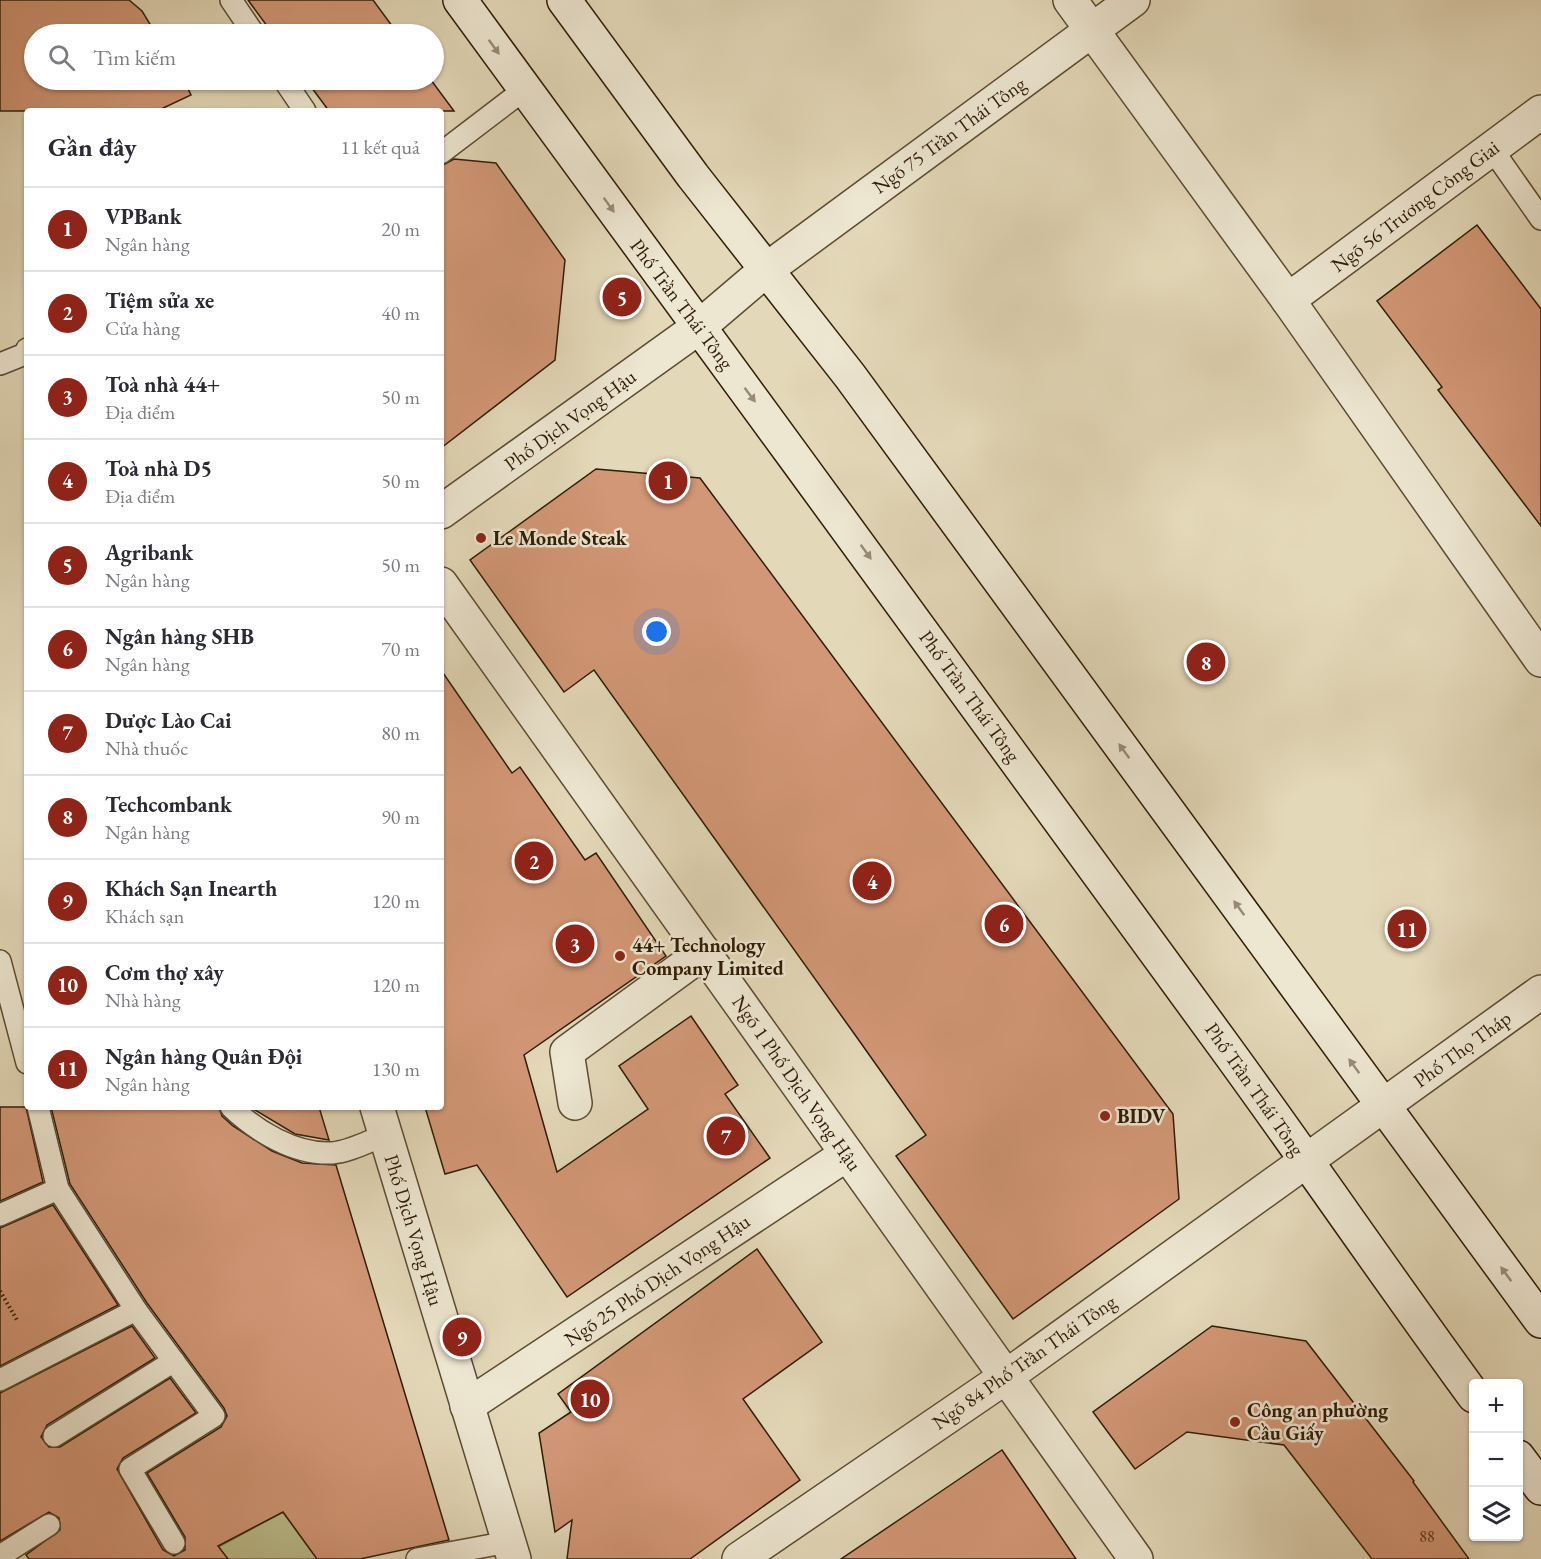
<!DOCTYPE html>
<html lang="vi">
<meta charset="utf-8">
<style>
body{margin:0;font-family:"EB Garamond",serif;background:#f7f7f7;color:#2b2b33}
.controls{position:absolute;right:18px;bottom:18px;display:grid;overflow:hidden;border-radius:6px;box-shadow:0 2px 4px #0004}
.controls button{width:54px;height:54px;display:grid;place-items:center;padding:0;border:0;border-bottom:2px solid #e1e1e2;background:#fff;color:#2b2b33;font:30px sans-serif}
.you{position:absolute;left:657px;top:632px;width:21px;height:21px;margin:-15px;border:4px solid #fff;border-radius:50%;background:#1a73e8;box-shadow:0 0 0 9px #1a73e833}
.badge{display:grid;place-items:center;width:39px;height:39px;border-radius:50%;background:#8f2418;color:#fff;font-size:20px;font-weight:700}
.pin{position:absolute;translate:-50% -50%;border:3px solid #fff;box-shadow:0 2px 6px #0006}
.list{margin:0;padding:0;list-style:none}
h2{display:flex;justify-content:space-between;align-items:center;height:78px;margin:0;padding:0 24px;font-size:26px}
h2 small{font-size:20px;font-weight:400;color:#7c7c81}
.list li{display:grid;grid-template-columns:39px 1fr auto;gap:18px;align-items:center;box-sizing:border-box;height:84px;padding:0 24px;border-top:2px solid #e1e1e2}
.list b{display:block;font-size:22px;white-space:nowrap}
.list p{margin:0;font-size:20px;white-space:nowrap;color:#7c7c81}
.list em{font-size:20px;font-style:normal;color:#7c7c81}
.icon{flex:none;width:33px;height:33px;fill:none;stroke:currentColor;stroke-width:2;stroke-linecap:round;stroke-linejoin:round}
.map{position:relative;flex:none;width:1541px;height:1559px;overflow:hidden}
.search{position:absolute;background:#fff;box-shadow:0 2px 4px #0004;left:24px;top:24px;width:420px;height:66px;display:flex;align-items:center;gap:15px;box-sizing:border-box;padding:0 21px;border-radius:33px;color:#7c7c81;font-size:22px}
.panel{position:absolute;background:#fff;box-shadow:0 2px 4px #0004;left:24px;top:108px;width:420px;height:1002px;border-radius:6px}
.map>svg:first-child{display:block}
.park{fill:#babc8a;stroke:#746c48;stroke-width:1.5}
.building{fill:#d29776;stroke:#2f1c06;stroke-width:1.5}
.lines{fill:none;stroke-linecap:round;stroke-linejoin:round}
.service-casing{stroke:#5c4b32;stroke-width:24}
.minor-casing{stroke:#5c4b32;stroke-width:36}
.secondary-casing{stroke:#2f1c06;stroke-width:36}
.path{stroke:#2f1c06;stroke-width:4;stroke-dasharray:1.5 3;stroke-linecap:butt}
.service{stroke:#ede6d1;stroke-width:21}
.minor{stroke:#ede6d1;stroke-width:33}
.secondary{stroke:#ede6d1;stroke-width:33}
.oneway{fill:#988b76}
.poi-dot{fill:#8f2418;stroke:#ede6d1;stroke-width:2}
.labels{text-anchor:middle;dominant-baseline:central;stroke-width:5;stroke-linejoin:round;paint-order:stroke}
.number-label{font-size:16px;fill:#583b22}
.street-label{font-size:20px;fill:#2f1c06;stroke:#ede6d1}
.poi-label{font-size:20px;font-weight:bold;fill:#2f1c06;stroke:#ede6d1;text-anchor:start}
</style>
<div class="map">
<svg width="1541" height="1559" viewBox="0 0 1541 1559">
<rect width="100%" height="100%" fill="#e3d8b8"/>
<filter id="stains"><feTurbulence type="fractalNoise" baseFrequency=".00333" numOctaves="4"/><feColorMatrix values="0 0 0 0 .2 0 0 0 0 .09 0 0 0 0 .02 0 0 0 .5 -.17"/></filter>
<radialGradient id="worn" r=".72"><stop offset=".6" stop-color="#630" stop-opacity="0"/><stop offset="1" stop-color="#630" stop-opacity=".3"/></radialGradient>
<polygon class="park" points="283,1512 317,1559 228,1559 218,1547"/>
<g class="building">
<polygon points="0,0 129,0 142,11 156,34 34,34 34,80 184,80 191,95 157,111 0,111"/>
<polygon points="248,0 373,0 398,34 273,34"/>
<polygon points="306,80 431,80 454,111 329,111"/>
<polygon points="454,159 496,163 565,260 555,360 441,448 441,166"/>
<polygon points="1477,225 1541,309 1541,526 1438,390 1442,387 1377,301"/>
<polygon points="596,469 700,478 1173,1114 1179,1199 1013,1319 896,1156 926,1135 858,1039 594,670 564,692 470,560"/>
<polygon points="441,670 512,773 520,767 585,860 596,853 666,956 524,1055 557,1172 648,1109 619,1066 691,1016 738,1085 725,1094 770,1158 567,1297 477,1165 445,1174 425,1107 441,1107"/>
<polygon points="0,1107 26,1107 43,1182 0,1201"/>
<polygon points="51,1107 219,1107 222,1116 233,1126 272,1151 302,1163 336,1165 449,1540 360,1559 317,1559 283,1512 218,1546 228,1559 29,1559 26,1555 60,1530 59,1518 49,1512 0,1541 0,1393 132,1326 155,1358 47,1425 41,1437 49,1447 60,1447 170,1378 196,1413 123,1458 117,1469 163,1550 174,1556 185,1550 185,1537 147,1473 221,1427 227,1416 224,1408 147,1303 70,1184"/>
<polygon points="250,1107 319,1107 329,1140 295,1134"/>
<polygon points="53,1205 118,1305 0,1366 0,1228"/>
<polygon points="757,1249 822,1342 743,1399 800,1480 690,1559 567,1559 572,1520 555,1532 539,1433 571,1412 558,1394"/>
<polygon points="1212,1326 1306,1341 1414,1481 1413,1482 1469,1559 1372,1559 1284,1445 1187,1432 1135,1469 1093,1412"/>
<polygon points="1002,1450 1076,1559 841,1559 918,1507"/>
</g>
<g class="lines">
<g class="service-casing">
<g id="service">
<polyline points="231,0 254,34"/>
<polyline points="284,80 305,111"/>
<polyline points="1492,149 1541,219"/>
<polyline points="441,153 525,89"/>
<polyline points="0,364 25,354 27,349"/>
<polyline points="0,961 27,1063"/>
<polyline points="38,1107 58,1189 136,1310 214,1416 130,1469 174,1543"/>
<path d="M231,1107C256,1131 295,1155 332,1153C349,1152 369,1141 385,1135"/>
<polyline points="0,1215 58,1189"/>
<polyline points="0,1380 136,1310"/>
<polyline points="54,1436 174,1361"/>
<polyline points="0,1556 49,1525"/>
<polyline points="417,1559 508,1542"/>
</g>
</g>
<g class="minor-casing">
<g id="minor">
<polyline points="1070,0 1288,300 1541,660"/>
<polyline points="1288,300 1541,112"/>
<polyline points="441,512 699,327 766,270 1133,0"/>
<polyline points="441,584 1136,1559"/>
<polyline points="575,1103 567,1052 704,952"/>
<polyline points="377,1107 514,1559"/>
<polyline points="467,1406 847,1154"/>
<polyline points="739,1559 1007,1376 1541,992"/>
</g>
</g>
<g class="secondary-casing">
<g id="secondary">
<path d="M460,0C716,350 972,699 1227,1050C1310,1164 1390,1281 1474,1396"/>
<polyline points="564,0 693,176 850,376 1541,1321"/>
<polyline points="1518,1457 1541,1488"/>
</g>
</g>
<polyline class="path" points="0,1291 17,1320"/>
<use href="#service" class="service"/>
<use href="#minor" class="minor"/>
<use href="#secondary" class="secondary"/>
</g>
<defs><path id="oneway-solid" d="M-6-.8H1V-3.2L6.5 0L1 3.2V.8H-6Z" transform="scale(1.5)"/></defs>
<g class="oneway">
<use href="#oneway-solid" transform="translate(494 47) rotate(54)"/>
<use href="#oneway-solid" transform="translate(609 205) rotate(54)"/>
<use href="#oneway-solid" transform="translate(750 395) rotate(53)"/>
<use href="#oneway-solid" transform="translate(866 552) rotate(54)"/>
<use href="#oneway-solid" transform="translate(1124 751) rotate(-126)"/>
<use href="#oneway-solid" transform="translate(1239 908) rotate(-126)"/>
<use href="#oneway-solid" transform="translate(1354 1066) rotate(-126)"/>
<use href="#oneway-solid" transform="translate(1506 1274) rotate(-126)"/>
</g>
<g class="poi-dot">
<circle cx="481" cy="538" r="6"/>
<circle cx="620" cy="956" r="6"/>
<circle cx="1105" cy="1116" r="6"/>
<circle cx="1235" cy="1422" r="6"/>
</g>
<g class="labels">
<g class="number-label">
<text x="1427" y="1536">88</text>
</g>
<g class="street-label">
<text transform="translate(949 135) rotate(-36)">Ngõ 75 Trần Thái Tông</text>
<text transform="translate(1415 206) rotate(-37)">Ngõ 56 Trương Công Giai</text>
<text transform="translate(682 304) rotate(53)">Phố Trần Thái Tông</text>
<text transform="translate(570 420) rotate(-36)">Phố Dịch Vọng Hậu</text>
<text transform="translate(970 696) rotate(54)">Phố Trần Thái Tông</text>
<text transform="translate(1462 1049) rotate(-36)">Phố Thọ Tháp</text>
<text transform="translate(797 1083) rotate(55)">Ngõ 1 Phố Dịch Vọng Hậu</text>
<text transform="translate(1255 1089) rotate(55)">Phố Trần Thái Tông</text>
<text transform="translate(414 1230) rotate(73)">Phố Dịch Vọng Hậu</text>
<text transform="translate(657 1280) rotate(-34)">Ngõ 25 Phố Dịch Vọng Hậu</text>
<text transform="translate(1024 1362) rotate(-35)">Ngõ 84 Phố Trần Thái Tông</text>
</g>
<g class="poi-label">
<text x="493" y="538">Le Monde Steak</text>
<text x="632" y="945">44+ Technology<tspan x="632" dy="23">Company Limited</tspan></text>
<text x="1117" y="1116">BIDV</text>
<text x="1247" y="1410">Công an phường<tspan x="1247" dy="23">Cầu Giấy</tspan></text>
</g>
</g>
<rect width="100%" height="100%" filter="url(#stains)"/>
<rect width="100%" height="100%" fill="url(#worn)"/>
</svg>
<div class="controls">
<button>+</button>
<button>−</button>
<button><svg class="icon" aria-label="layers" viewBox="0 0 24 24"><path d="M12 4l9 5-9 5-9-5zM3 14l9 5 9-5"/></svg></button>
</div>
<div class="you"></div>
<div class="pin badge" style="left:668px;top:481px">1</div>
<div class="pin badge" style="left:534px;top:861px">2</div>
<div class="pin badge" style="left:575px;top:944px">3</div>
<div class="pin badge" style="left:872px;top:881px">4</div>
<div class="pin badge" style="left:622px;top:297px">5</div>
<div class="pin badge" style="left:1004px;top:924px">6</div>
<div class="pin badge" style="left:726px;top:1136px">7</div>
<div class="pin badge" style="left:1206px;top:662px">8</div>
<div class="pin badge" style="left:462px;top:1337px">9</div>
<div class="pin badge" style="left:590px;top:1399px">10</div>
<div class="pin badge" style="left:1407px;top:929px">11</div>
<div class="search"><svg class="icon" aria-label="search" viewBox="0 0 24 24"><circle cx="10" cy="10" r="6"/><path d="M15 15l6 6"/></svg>Tìm kiếm</div>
<section class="panel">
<h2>Gần đây<small>11 kết quả</small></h2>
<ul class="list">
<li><span class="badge">1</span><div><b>VPBank</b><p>Ngân hàng</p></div><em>20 m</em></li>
<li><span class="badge">2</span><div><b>Tiệm sửa xe</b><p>Cửa hàng</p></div><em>40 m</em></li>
<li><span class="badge">3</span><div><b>Toà nhà 44+</b><p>Địa điểm</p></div><em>50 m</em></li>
<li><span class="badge">4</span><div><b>Toà nhà D5</b><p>Địa điểm</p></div><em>50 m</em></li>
<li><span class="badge">5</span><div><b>Agribank</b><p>Ngân hàng</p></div><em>50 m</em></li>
<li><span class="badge">6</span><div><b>Ngân hàng SHB</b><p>Ngân hàng</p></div><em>70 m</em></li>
<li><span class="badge">7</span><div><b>Dược Lào Cai</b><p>Nhà thuốc</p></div><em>80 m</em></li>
<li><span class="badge">8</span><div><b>Techcombank</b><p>Ngân hàng</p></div><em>90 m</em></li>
<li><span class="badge">9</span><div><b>Khách Sạn Inearth</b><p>Khách sạn</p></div><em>120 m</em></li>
<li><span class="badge">10</span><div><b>Cơm thợ xây</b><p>Nhà hàng</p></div><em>120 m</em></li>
<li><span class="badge">11</span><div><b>Ngân hàng Quân Đội</b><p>Ngân hàng</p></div><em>130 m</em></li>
</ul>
</section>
</div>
